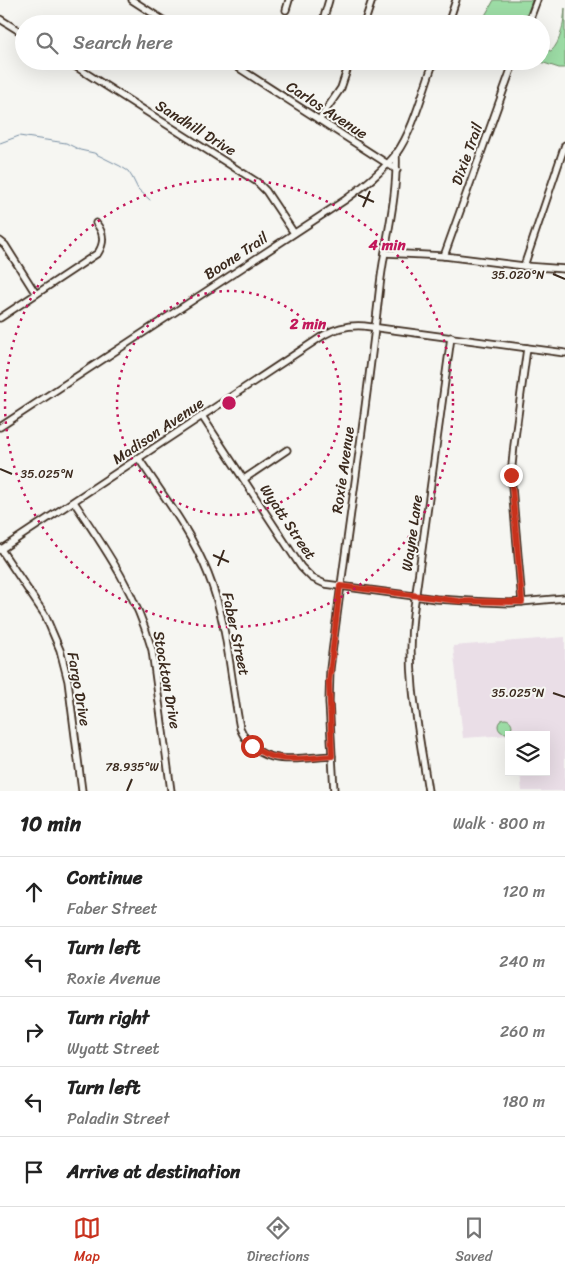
<!DOCTYPE html>
<meta charset="utf-8">
<style>
body{margin:0;font-family:Sriracha,sans-serif;background:#f6f6f6;color:#222}
.controls{position:absolute;right:15px;bottom:15px;display:grid;overflow:hidden;border-radius:0px;box-shadow:0 5px 20px #0002}
.controls button{width:45px;height:45px;display:grid;place-items:center;padding:0;border:0;border-bottom:1px solid #e0e0e0;background:#fff;color:#222;font:25px sans-serif}
.stop{position:absolute;width:15px;height:15px;margin:-11px;border:4px solid #c8321e;border-radius:50%;background:#fff}
.stop.end{background:#c8321e;border-color:#fff;box-shadow:0 1px 5px #0008}
.list{margin:0;padding:0;list-style:none}
h2{display:flex;justify-content:space-between;align-items:center;height:65px;margin:0;padding:0 20px;font-size:21px}
h2 small{font-size:16px;font-weight:400;color:#767676}
.list li{display:grid;grid-template-columns:32px 1fr auto;gap:15px;align-items:center;box-sizing:border-box;height:70px;padding:0 20px;border-top:1px solid #e0e0e0}
.list b{display:block;font-size:19px;white-space:nowrap}
.list p{margin:0;font-size:16px;white-space:nowrap;color:#767676}
.list em{font-size:16px;font-style:normal;color:#767676}
.icon{flex:none;width:28px;height:28px;fill:none;stroke:currentColor;stroke-width:2;stroke-linecap:round;stroke-linejoin:round}
.map{position:relative;flex:none;width:565px;height:791px;overflow:hidden}
.search{position:absolute;background:#fff;box-shadow:0 5px 20px #0002;left:15px;right:15px;top:15px;height:55px;display:flex;align-items:center;gap:12px;box-sizing:border-box;padding:0 18px;border-radius:28px;color:#767676;font-size:19px}
.sheet{height:415px;background:#fff}
nav{display:flex;justify-content:space-around;align-items:center;box-sizing:border-box;height:70px;border-top:1px solid #e0e0e0;background:#fff;font-size:14px;color:#767676}
nav a{display:grid;justify-items:center;gap:2px}
nav .on{color:#c8321e}
.map>svg:first-child{display:block}
.built{fill:#eadee7}
.green{fill:#9ddda6;stroke:#6c8462}
.lines{fill:none;stroke-linecap:round;stroke-linejoin:round}
.stream{stroke:#778ea3;stroke-width:1}
.minor-casing{stroke:#3b2a1e;stroke-width:9}
.minor{stroke:#f6f6f2;stroke-width:5.5}
.route{stroke:#c8321e;stroke-width:6}
.ticks{fill:none;stroke:#3b2a1e;stroke-width:2}
.ring{fill:none;stroke:#c2185b;stroke-width:2.5;stroke-dasharray:2.5 5}
.labels{text-anchor:middle;dominant-baseline:central;stroke-width:4;stroke-linejoin:round;paint-order:stroke}
.street-label{font-size:15px;fill:#3b2a1e;stroke:#f6f6f2}
.ticks-label{font-size:12px;text-anchor:middle;fill:#3b2a1e;stroke:#f6f6f2;stroke-width:4;stroke-linejoin:round;paint-order:stroke}
.centre{fill:#c2185b;stroke:#f6f6f2;stroke-width:2.5}
.ring-label{font-size:15px;text-anchor:middle;font-weight:bold;fill:#c2185b;stroke:#f6f6f2;stroke-width:4;stroke-linejoin:round;paint-order:stroke}
</style>
<div class="map">
<svg width="565" height="791" viewBox="0 0 565 791">
<rect width="100%" height="100%" fill="#f6f6f2"/>
<filter id="ink" filterUnits="userSpaceOnUse"><feTurbulence type="fractalNoise" baseFrequency=".02" numOctaves="2"/><feDisplacementMap in="SourceGraphic" scale="10" xChannelSelector="R" yChannelSelector="G"/><feConvolveMatrix kernelMatrix="1 2 1 2 8 2 1 2 1" color-interpolation-filters="sRGB"/></filter>
<g filter="url(#ink)">
<polygon class="built" points="565,637 565,791 522,791 520,772 546,772 546,735 509,735 463,738 453,646"/>
<g class="green">
<polygon points="494,0 532,0 524,24 480,24"/>
<path d="M565,8V68H559L538,61H541V49L551,51C561,43 564,21 565,8Z"/>
<circle cx="505" cy="726" r="7"/>
</g>
<g class="lines">
<polyline class="stream" points="0,143 19,136 66,143 80,150 94,153 120,166 128,171 132,177 138,189 150,200"/>
<g class="minor-casing">
<g id="minor">
<polyline points="132,0 169,24"/>
<polyline points="286,10 289,0"/>
<polyline points="0,19 24,34"/>
<polyline points="322,24 329,0"/>
<polyline points="364,24 372,0"/>
<polyline points="448,24 456,0"/>
<polyline points="528,24 537,0"/>
<polyline points="67,61 257,182 266,191 294,233"/>
<polyline points="228,61 397,170"/>
<polyline points="334,61 348,69"/>
<polyline points="319,120 341,88 350,61"/>
<polyline points="0,241 5,245 36,294"/>
<polyline points="385,253 444,256 524,266 565,269"/>
<polyline points="444,256 514,61"/>
<polyline points="524,266 565,145"/>
<path d="M0,318L98,253C105,242 104,233 96,223"/>
<polyline points="202,416 301,567 312,578 325,584 436,599 486,602 510,603 565,598"/>
<path d="M0,427L345,200C364,186 382,172 396,154C414,129 423,90 434,61"/>
<path d="M139,459C163,495 192,533 208,574C228,624 230,676 240,728C257,769 296,758 332,756"/>
<polyline points="244,479 287,450"/>
<path d="M74,502C107,551 136,593 152,650L171,791"/>
<polyline points="0,548 45,615 60,650 68,681 82,791"/>
<path d="M0,550L324,335C337,327 349,325 364,326L565,353"/>
<polyline points="522,602 511,475 514,445 527,348"/>
<path d="M334,791L329,702L330,669C346,541 366,413 380,285C385,241 398,197 396,153"/>
<path d="M428,791C419,732 406,674 413,615L451,337"/>
</g>
</g>
<use href="#minor" class="minor"/>
</g>
</g>
<g class="lines" filter="url(#ink)">
<path class="route" d="M252,746C274,765 304,758 332,756L329,682L340,586L459,601L522,602L511,475"/>
</g>
<path class="ticks" d="M358,195L374,202M363,207L370,191M553,274L565,279M0,469L12,474M213,555L229,562M218,566L224,550M553,693L565,697M127,791L132,779"/>
<g class="ring">
<circle cx="229" cy="403" r="112"/>
<circle cx="229" cy="403" r="224"/>
</g>
<g class="labels">
<g class="street-label">
<text transform="translate(327 110) rotate(33)">Carlos Avenue</text>
<text transform="translate(196 128) rotate(32)">Sandhill Drive</text>
<text transform="translate(467 154) rotate(-70)">Dixie Trail</text>
<text transform="translate(236 256) rotate(-33)">Boone Trail</text>
<text transform="translate(158 431) rotate(-34)">Madison Avenue</text>
<text transform="translate(343 470) rotate(-82)">Roxie Avenue</text>
<text transform="translate(288 522) rotate(56)">Wyatt Street</text>
<text transform="translate(412 533) rotate(-82)">Wayne Lane</text>
<text transform="translate(236 634) rotate(78)">Faber Street</text>
<text transform="translate(167 680) rotate(80)">Stockton Drive</text>
<text transform="translate(79 689) rotate(80)">Fargo Drive</text>
</g>
</g>
<g class="ticks-label">
<text x="518" y="279">35.020°N</text>
<text x="47" y="478">35.025°N</text>
<text x="518" y="697">35.025°N</text>
<text x="132" y="771">78.935°W</text>
</g>
<circle cx="229" cy="403" r="8" class="centre"/>
<g class="ring-label">
<text x="387" y="250">4 min</text>
<text x="308" y="329">2 min</text>
</g>
</svg>
<div class="controls">
<button><svg class="icon" aria-label="layers" viewBox="0 0 24 24"><path d="M12 4l9 5-9 5-9-5zM3 14l9 5 9-5"/></svg></button>
</div>
<div class="stop" style="left:252px;top:746px"></div>
<div class="stop end" style="left:511px;top:475px"></div>
<div class="search"><svg class="icon" aria-label="search" viewBox="0 0 24 24"><circle cx="10" cy="10" r="6"/><path d="M15 15l6 6"/></svg>Search here</div>
</div>
<section class="sheet">
<h2>10 min<small>Walk · 800 m</small></h2>
<ul class="list">
<li><svg class="icon" aria-label="ahead" viewBox="0 0 24 24"><path d="M12 20V5M6 11l6-6 6 6"/></svg><div><b>Continue</b><p>Faber Street</p></div><em>120 m</em></li>
<li><svg class="icon" aria-label="left" viewBox="0 0 24 24"><path d="M17 20v-9H6M10 6l-5 5 5 5"/></svg><div><b>Turn left</b><p>Roxie Avenue</p></div><em>240 m</em></li>
<li><svg class="icon" aria-label="right" viewBox="0 0 24 24"><path d="M7 20v-9h11M14 6l5 5-5 5"/></svg><div><b>Turn right</b><p>Wyatt Street</p></div><em>260 m</em></li>
<li><svg class="icon" aria-label="left" viewBox="0 0 24 24"><path d="M17 20v-9H6M10 6l-5 5 5 5"/></svg><div><b>Turn left</b><p>Paladin Street</p></div><em>180 m</em></li>
<li><svg class="icon" aria-label="arrive" viewBox="0 0 24 24"><path d="M6 21V4h12l-3 4 3 4H6"/></svg><div><b>Arrive at destination</b></div></li>
</ul>
</section>
<nav>
<a class="on"><svg class="icon" aria-label="map" viewBox="0 0 24 24"><path d="M3 6l6-2 6 2 6-2v14l-6 2-6-2-6 2zM9 4v14M15 6v14"/></svg>Map</a>
<a><svg class="icon" aria-label="directions" viewBox="0 0 24 24"><path d="M12 3l9 9-9 9-9-9zM9 14v-3h6M13 9l2 2-2 2"/></svg>Directions</a>
<a><svg class="icon" aria-label="saved" viewBox="0 0 24 24"><path d="M7 4h10v16l-5-4-5 4z"/></svg>Saved</a>
</nav>
